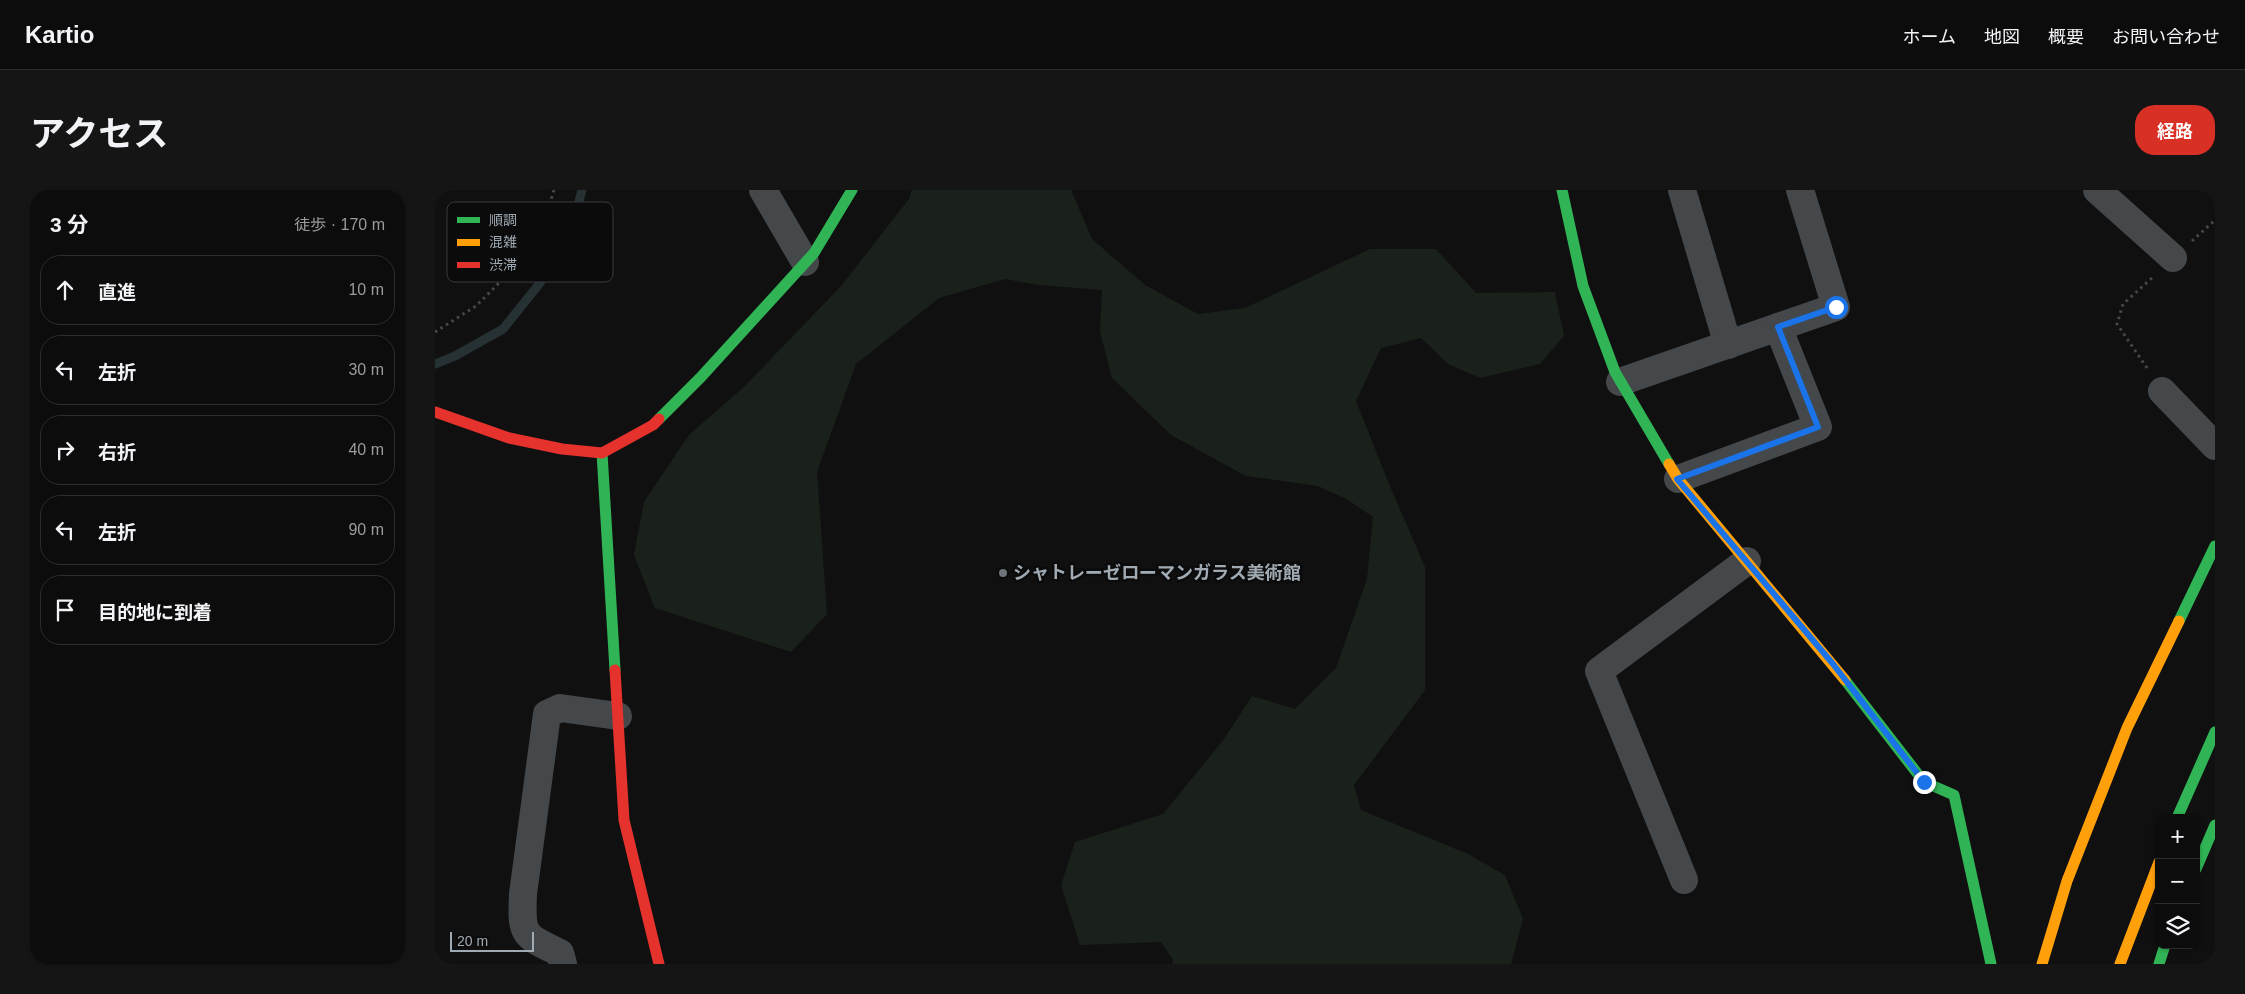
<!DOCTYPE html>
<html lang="ja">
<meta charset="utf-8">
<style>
body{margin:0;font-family:Arial,"Noto Sans JP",sans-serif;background:#151516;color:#f1f3f6}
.controls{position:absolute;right:15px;bottom:15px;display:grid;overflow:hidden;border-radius:10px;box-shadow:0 1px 4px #0004}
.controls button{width:45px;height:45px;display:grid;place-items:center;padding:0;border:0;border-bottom:1px solid #2c2c2e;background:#0c0c0d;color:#f1f3f6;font:25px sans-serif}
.scale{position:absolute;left:15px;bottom:12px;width:84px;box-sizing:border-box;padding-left:5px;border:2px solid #a0aab3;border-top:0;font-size:14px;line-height:18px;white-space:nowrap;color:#a0aab3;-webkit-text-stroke:4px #0b0b0c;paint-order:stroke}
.stop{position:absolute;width:15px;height:15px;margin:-11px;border:4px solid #1a73e8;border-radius:50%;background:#fff}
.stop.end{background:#1a73e8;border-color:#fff;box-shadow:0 1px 5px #0008}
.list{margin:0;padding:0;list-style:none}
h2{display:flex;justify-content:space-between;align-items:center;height:65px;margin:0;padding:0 20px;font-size:21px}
h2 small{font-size:16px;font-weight:400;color:#9a9b9d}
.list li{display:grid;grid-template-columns:32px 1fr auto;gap:15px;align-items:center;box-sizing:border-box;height:70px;margin:0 10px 10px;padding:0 10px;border:1px solid #2c2c2e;border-radius:20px}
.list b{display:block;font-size:19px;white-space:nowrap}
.list em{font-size:16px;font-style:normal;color:#9a9b9d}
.icon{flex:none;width:28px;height:28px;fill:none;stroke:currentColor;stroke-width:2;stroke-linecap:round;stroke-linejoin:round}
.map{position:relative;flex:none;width:1780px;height:774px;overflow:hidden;border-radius:20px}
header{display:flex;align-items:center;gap:30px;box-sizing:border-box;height:70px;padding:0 25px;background:#0c0c0d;border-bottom:1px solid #2c2c2e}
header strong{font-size:24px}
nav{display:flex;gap:28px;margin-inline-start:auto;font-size:18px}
.intro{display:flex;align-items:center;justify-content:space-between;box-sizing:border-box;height:120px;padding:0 30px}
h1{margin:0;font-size:35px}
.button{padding:12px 22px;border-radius:20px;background:#d93025;color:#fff;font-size:18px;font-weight:700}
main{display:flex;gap:30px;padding:0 30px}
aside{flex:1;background:#0c0c0d;border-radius:20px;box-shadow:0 1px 4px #0004}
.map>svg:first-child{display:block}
.green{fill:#1a211b}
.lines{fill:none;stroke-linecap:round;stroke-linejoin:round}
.stream{stroke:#263134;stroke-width:9}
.path{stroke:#46484c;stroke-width:3;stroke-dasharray:2.5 4;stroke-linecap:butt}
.street{stroke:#45484a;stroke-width:28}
.fast{stroke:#30b455;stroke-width:11}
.slow{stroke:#ff9f0a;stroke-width:11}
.jam{stroke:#e5322d;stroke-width:11}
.route{stroke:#1a73e8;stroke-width:6}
.poi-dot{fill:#6e747a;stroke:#0b0b0c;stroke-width:2}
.labels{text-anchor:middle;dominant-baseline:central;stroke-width:5;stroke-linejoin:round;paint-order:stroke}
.poi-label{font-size:18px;font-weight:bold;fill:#a0aab3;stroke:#0b0b0c;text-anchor:start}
.key{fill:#0b0b0c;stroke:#383b3e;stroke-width:1}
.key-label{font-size:14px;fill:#a0aab3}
</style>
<header>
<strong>Kartio</strong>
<nav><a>ホーム</a><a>地図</a><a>概要</a><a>お問い合わせ</a></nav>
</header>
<div class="intro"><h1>アクセス</h1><a class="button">経路</a></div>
<main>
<aside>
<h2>3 分<small>徒歩 · 170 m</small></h2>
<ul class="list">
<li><svg class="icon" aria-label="ahead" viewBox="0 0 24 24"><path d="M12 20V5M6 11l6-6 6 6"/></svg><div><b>直進</b></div><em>10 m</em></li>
<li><svg class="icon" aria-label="left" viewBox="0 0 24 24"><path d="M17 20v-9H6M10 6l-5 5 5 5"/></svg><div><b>左折</b></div><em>30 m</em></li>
<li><svg class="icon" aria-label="right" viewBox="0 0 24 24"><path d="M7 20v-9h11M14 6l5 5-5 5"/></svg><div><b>右折</b></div><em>40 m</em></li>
<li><svg class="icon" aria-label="left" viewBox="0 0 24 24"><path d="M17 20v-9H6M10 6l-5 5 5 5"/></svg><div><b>左折</b></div><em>90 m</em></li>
<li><svg class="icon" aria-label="arrive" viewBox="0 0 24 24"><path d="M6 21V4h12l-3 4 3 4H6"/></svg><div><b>目的地に到着</b></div></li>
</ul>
</aside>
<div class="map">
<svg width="1780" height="774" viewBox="0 0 1780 774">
<rect width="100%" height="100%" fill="#101011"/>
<polygon class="green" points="477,0 636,0 657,49 710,95 763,124 810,118 935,59 1001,59 1041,103 1120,102 1129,146 1105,174 1045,188 1013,174 986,148 946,158 921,211 954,294 990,377 990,500 919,595 926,620 1033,664 1070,685 1088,729 1076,774 737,774 738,770 726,752 645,755 626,695 640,652 728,624 789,549 817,506 860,519 901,478 932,389 938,327 913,310 883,296 811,286 736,245 677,188 665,142 667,100 604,95 570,89 504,108 421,174 382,282 392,424 356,462 220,418 199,365 209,312 254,245 311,195 407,95 474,9"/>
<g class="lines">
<polyline class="stream" points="0,174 20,166 68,139 105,93 136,43 147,0"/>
<g class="path">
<polyline points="1757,51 1780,30"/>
<polyline points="0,142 41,116 80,77 108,36 119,0"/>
<polyline points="1712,178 1682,134 1688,114 1718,87"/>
</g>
<g class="street">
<polyline points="328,0 370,72"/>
<polyline points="1247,0 1293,155"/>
<polyline points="1662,0 1738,68"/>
<polyline points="1185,192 1401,117 1365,0"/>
<polyline points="1727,201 1780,256"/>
<polyline points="1243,289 1383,237 1343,137"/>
<polyline points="1249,690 1164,481 1312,371"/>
<path d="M128,774L125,763C88,745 86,746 88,704L112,524L125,518L183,526"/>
</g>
<g class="fast">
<polyline points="1127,0 1148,96 1180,182 1234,274"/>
<polyline points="224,229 266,187 379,63 417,0"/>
<polyline points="167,263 180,480"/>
<polyline points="1744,431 1780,356"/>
<polyline points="1410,490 1489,592 1519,605 1556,774"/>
<polyline points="1742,628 1780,542"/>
<polyline points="1761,679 1780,635"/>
<polyline points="1724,774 1730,755"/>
</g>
<g class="slow">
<polyline points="1234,274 1243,289 1410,490"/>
<polyline points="1607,774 1632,691 1692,538 1744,431"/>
<polyline points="1685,774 1724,672"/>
</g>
<g class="jam">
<polyline points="0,222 74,248 127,259 167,263 218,235 224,229"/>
<polyline points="180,480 189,630 224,774"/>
</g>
</g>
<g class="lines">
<polyline class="route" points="1401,117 1343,137 1383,237 1242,289 1398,474 1489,592"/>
</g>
<circle class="poi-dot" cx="568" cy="383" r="5"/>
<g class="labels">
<g class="poi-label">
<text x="578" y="383">シャトレーゼローマンガラス美術館</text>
</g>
</g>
<rect x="12" y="12" width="166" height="80" rx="8" class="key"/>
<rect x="22" y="27" width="23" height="6" fill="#30b455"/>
<rect x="22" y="49" width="23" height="7" fill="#ff9f0a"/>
<rect x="22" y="72" width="23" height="6" fill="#e5322d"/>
<g class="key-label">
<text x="54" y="35">順調</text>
<text x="54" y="57">混雑</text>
<text x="54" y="80">渋滞</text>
</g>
</svg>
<div class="controls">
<button>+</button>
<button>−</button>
<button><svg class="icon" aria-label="layers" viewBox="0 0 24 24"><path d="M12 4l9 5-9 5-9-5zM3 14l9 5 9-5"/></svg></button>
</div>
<div class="scale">20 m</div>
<div class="stop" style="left:1401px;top:117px"></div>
<div class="stop end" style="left:1489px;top:592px"></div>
</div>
</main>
